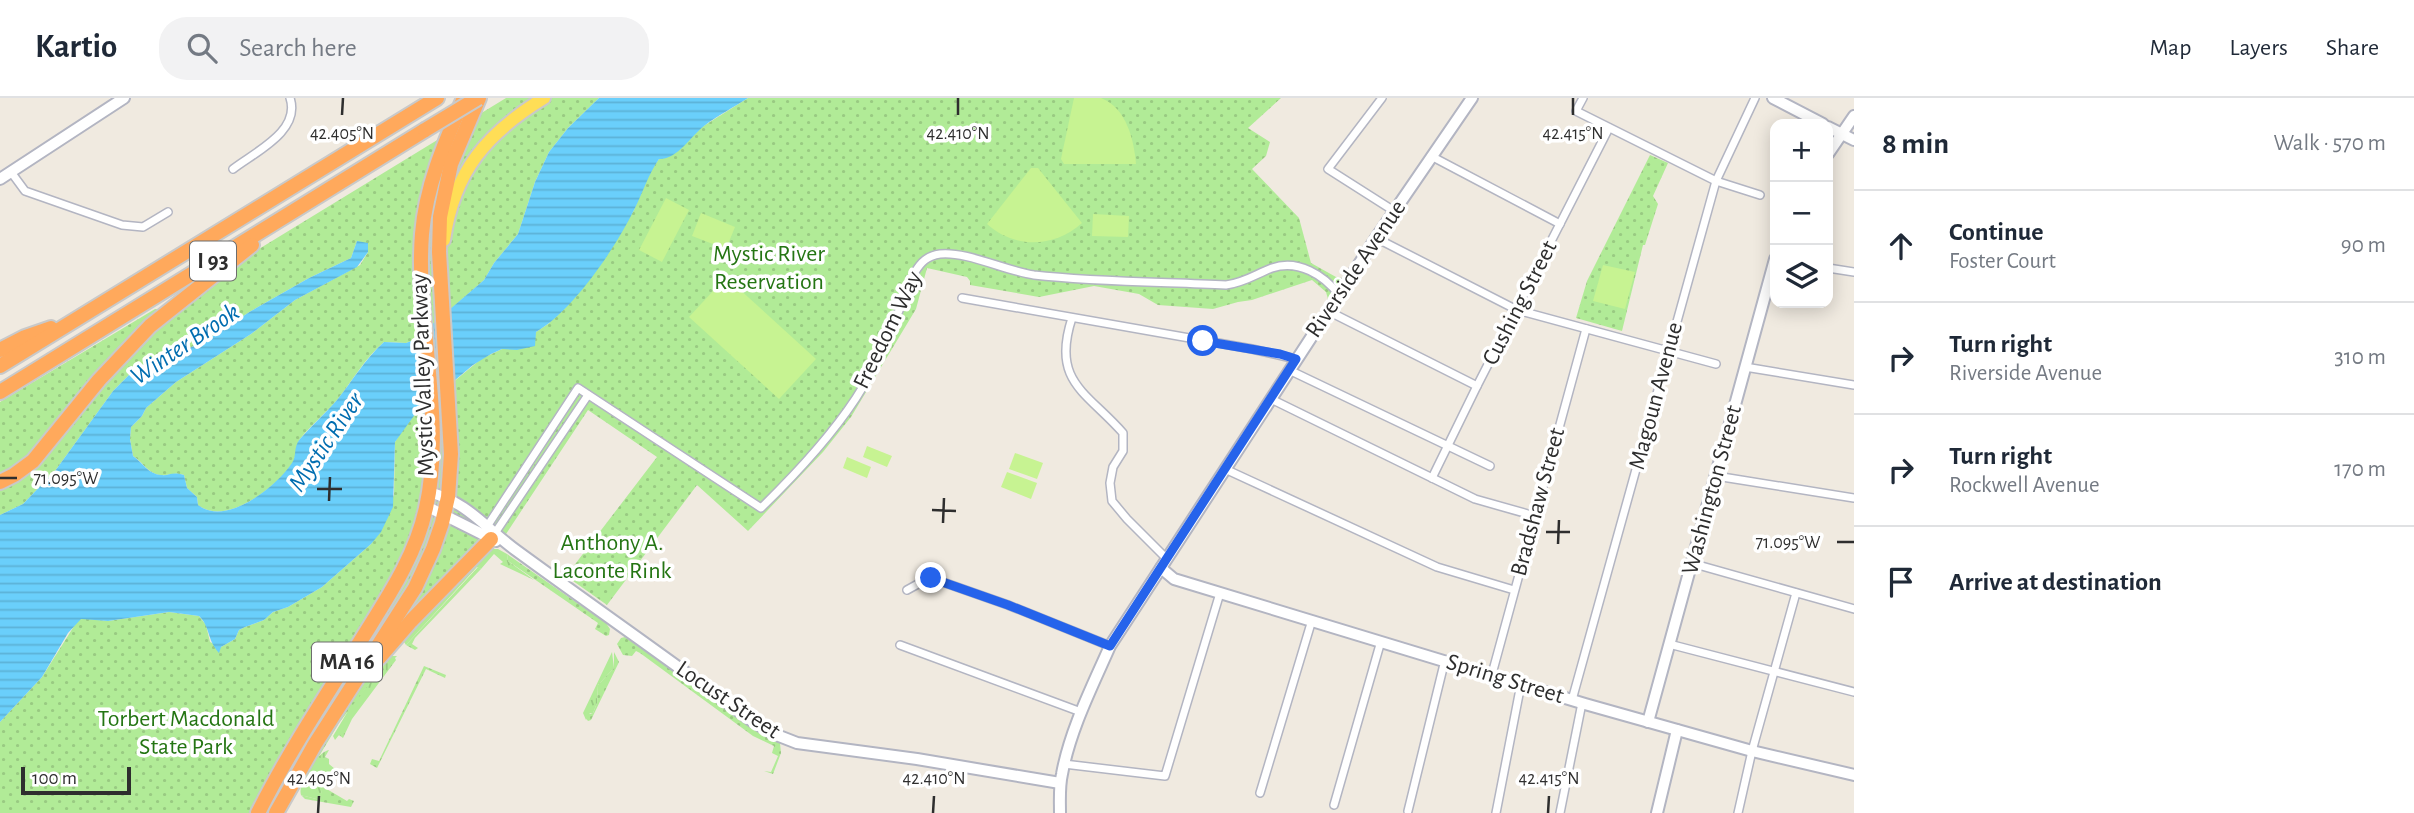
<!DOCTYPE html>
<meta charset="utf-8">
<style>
body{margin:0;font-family:"Alegreya Sans",sans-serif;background:#f2f2f3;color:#1f2937}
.controls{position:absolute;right:21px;top:21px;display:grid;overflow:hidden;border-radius:14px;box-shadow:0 4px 18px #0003}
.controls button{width:63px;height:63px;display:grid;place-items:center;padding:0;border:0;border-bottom:2px solid #e0e1e3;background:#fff;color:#1f2937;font:35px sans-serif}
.scale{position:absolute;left:21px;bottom:18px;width:110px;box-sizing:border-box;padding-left:7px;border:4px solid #2e2e2e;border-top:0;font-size:19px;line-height:24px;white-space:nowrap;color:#2e2e2e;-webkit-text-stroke:5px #fff;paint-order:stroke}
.stop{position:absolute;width:21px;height:21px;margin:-16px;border:5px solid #2563eb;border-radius:50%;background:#fff}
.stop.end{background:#2563eb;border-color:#fff;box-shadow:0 2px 7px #0008}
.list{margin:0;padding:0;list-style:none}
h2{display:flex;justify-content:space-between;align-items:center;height:91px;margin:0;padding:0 28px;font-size:30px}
h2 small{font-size:23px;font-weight:400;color:#747a83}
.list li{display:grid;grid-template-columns:46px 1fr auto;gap:21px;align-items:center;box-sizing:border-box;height:112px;padding:0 28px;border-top:2px solid #e0e1e3}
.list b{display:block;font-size:26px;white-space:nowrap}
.list p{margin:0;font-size:23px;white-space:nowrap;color:#747a83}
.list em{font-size:23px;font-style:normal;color:#747a83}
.icon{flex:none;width:38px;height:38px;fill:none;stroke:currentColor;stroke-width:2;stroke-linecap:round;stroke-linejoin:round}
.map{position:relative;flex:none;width:1854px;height:715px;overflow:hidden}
header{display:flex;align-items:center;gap:42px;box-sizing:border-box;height:98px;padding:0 35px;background:#fff;border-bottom:2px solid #e0e1e3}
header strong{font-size:33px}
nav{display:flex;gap:38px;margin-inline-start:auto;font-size:24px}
.search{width:490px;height:63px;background:#f2f2f3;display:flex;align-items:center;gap:18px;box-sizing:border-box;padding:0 24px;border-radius:28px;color:#747a83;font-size:26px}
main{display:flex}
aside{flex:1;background:#fff}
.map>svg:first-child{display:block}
.grass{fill:url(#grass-tufts)}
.park{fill:url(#park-dots)}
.pitch{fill:#c7f392}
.water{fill:url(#water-rules)}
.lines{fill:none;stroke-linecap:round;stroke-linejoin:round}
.street-casing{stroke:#b3b5c2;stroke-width:10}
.secondary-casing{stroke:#b3b5c2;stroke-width:14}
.primary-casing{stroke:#c9c9c9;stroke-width:16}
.highway-casing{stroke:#c9c9c9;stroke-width:18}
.street{stroke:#fff;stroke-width:7}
.secondary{stroke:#fff;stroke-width:10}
.primary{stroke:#ffde56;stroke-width:12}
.highway{stroke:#ffa95c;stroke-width:14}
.highway-bridge-casing{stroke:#c9c9c9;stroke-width:18;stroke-linecap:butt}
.highway-bridge{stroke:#ffa95c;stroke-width:14}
.route{stroke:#2563eb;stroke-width:9}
.ticks{fill:none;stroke:#2e2e2e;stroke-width:2.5}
.labels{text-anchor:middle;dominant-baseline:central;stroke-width:7;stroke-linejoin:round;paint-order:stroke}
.shield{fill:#fff;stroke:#6d6d6d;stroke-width:2}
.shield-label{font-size:23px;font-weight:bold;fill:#2e2e2e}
.park-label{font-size:24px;fill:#247513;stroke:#fff}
.street-label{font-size:24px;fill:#2e2e2e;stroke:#fff}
.water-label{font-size:26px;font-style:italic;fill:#006db0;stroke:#fff}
.ticks-label{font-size:18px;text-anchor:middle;fill:#2e2e2e;stroke:#fff;stroke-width:7;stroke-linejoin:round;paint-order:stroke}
</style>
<header>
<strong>Kartio</strong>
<div class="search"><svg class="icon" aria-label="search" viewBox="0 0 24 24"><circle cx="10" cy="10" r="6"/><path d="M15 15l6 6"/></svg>Search here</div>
<nav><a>Map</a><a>Layers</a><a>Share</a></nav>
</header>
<main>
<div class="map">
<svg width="1854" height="715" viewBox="0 0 1854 715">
<defs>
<pattern id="grass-tufts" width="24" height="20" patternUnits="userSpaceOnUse" patternTransform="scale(1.75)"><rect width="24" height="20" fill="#b1eb97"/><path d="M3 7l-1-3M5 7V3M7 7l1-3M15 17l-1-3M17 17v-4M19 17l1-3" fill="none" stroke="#99ca82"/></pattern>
<pattern id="park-dots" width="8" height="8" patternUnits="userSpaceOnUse" patternTransform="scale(1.75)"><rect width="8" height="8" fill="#b1eb97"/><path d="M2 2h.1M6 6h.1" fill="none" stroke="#99ca82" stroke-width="1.8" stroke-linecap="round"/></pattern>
<pattern id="water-rules" width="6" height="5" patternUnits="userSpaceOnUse" patternTransform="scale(1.75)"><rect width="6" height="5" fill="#6acffb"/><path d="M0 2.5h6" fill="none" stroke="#5cb2d7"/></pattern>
</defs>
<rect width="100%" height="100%" fill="#f0eae0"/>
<g class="grass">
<polygon points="489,451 498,451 507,456 508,463 534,482 500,466 503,464 494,456 481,471 477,469 406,547 404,544 409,535"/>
<polygon points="612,554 614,570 598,587 597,605 593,615 590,615 586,622 583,615"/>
<polygon points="391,558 397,558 395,560 396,562 352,621 343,640 339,637 335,642 333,638 351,608"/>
<path d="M329,652L325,659L329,661V666L335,671L323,687L320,702L301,697C297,686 317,654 329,652Z"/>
</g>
<g class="park">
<path d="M506,0H599L568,30L549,54L535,84L518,136L494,165L484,182L415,242L406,245L384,244C365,260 353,282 337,302C326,315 311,327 300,341C295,348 297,358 292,366C276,389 226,429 198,407L197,399L187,390L184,377C171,374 171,378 161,377C148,376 143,364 133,358L130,341L131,329L142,318L146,310L176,284L251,236L295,202L360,167L368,154L357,143L351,160L309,180L251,213L205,243L187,251L171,264L143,269L131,275L113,293L55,373L23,406L0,417V304L155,211L175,212L254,154Z"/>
<polygon points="748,0 1281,0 1248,30 1270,44 1266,58 1252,71 1299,120 1311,165 1336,179 1342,180 1328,201 1326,194 1312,182 1252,202 1238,204 1213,211 1158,207 1139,196 1094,188 1039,199 970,187 970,183 967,179 927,170 916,211 851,319 823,354 748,433 697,387 607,507 566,478 657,359 588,312 504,439 487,452 409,535 389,560 339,625 288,710 283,715 0,715 0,624 42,579 76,525 81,520 108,523 169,514 199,518 206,527 210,544 221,549 235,541 239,532 245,529 264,522 273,514 288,509 322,489 371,446 394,397 395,344 406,326 416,315 481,261 502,251 523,250 530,248 536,234 548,226 566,209 602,164 634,112 649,75 659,61 676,54 702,29"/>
<polygon points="1650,57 1668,65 1653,98 1658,106 1645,147 1643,147 1622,233 1576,220 1587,183"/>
<polygon points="507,456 606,525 610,531 609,537 606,538 595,531 598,525 508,463"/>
<polygon points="478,469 481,471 415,540 412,546 418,550 415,552 406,547"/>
<polygon points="625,539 760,635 780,645 781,655 773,676 764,673 771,674 778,658 772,655 774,648 753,638 640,555 636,553 632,558 623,557 617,546 621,540"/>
<polygon points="614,554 619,564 591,622 588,623 585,619 586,617 593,615 597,605 598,587 614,570"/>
<polygon points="424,568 446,577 445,580 426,571 377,670 370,666 372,661 379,663"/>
<polygon points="330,675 332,676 325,690 347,703 349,701 354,703 351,709 305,701 301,697 320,702 322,690"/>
</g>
<g class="pitch">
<path d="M1074,0C1082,0 1094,0 1101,0C1127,10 1134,43 1136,66H1064L1061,61Z"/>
<path d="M1031,70H1038L1082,125C1054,150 1015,151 987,126Z"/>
<polygon points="666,100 689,112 662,164 639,152"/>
<polygon points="701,115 735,129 726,151 692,138"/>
<polygon points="1093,116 1129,118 1128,139 1092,138"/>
<polygon points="1603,167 1635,174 1625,211 1593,203"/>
<polygon points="726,179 816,261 779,301 689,219"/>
<polygon points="867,348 892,358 887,369 863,359"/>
<polygon points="1015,355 1043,365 1037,381 1009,371"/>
<polygon points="847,359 871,369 867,380 843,370"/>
<polygon points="1007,374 1037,385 1031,401 1001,389"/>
</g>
<path class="water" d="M599,0H748C733,10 718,17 704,28C691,38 677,62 659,61C648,77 643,94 635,110C616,149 574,212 536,234L535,248L517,252L502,251L491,256L473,267L416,315L395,344L393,409L381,434L371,446L322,489L288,509L273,514L264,522L245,529L239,532L235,541L221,549L219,555C207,542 210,528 199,518L169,514L108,523L81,521L68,535L42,579L0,624V417L23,406L55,373L113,293L131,275L143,269L171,264L187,251L205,243L251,213L309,180L351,160L357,143L368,145V154L357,169L295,202L251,236L176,284L146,310L142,318L131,329L130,341L133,358C143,365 148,376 161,377C170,378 171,373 184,377L187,390L197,399L198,407C226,429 276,389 292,365C297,358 293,349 300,341C312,327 325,316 337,302C353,282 365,261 384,244L406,245L414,242L484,182L494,165L518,136L535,84L549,54L568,30Z"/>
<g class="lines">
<g class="street-casing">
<g id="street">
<polyline points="1382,0 1328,71 1394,113"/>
<polyline points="1583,0 1576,13 1716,83 1760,97"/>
<polyline points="1431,58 1560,126"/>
<path d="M233,71C255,54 301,33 290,0"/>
<polyline points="11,74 25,93 122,127 143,129 168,114"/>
<polyline points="1376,140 1517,212 1716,266"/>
<polyline points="1828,170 1854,174"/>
<polyline points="962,200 1252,251 1296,261"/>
<polyline points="1328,213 1477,288"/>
<path d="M1072,220C1051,284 1087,294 1123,335V353L1113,369L1110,385L1112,403L1127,421L1167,461"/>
<polyline points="1745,269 1854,287"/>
<polyline points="1289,272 1490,368"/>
<polyline points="1271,301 1475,401 1535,418"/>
<polyline points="1225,371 1437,469 1514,492"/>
<polyline points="1716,378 1854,400"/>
<polyline points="1432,380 1477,288 1609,30"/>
<path d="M486,430L578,290L761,410C796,376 829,341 856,300C881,261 897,216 915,174C921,164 927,158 940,156C966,153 1006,173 1034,177C1097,184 1162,184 1226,187C1244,185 1256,176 1272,170C1298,161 1324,177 1339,197"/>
<polyline points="493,438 588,297"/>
<polyline points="1691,465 1854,511"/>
<polyline points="907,492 927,481 934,481 1008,507 1110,548"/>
<polyline points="1669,546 1854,594"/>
<polyline points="900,547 1081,614"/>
<polyline points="1492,576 1586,231"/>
<polyline points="1572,602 1716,83 1755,0"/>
<polyline points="1064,666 1165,678 1220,495"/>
<polyline points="1260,695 1312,522"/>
<polyline points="1334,707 1381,543"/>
<polyline points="1408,713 1445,562"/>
<polyline points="1496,715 1521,586"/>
<polyline points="1560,715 1582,605"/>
<polyline points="1738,715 1752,653 1796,495"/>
</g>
</g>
<g class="secondary-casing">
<g id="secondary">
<polyline points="1773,0 1823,26"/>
<polyline points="1828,29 1854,42"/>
<polyline points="1828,56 1854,18"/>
<polyline points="0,81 124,0"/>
<path d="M429,394C469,405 485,430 517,453C595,510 674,565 752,623L774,636L797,645L917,661L1060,685"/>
<polyline points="426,408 496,443"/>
<polyline points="1161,470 1174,481 1585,606 1752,653 1854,677"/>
<polyline points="1648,624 1775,161"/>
<path d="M1060,715C1060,702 1059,689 1062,676C1070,632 1092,589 1110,548L1376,140L1472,0"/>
<polyline points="1657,715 1677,632"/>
</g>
</g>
<g class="primary-casing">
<path id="primary" d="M444,142C454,73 487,35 544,0"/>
</g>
<g class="highway-casing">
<g id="highway">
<polyline points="0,252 25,239 51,230"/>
<polyline points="0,268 437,0"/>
<polyline points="0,294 425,32"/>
<polyline points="0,384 14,377 33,363 99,282 150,228 252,147"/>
<polyline points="379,560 411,523 491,441"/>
<path d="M258,715C287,657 323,602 358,547C385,503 415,461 426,410C446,321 415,225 422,136C426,87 445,44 464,0"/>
<polyline points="276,715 315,646 415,490 433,451 442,425 448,399 451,356 439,154 440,119 451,66 479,0"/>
</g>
</g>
<use href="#street" class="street"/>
<use href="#secondary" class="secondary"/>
<use href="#primary" class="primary"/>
<use href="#highway" class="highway"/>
<g class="highway-bridge-casing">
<polyline id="highway-bridge" points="425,32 478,0"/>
</g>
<use href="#highway-bridge" class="highway-bridge"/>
</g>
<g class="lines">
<polyline class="route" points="931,480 1008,507 1110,548 1296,261 1280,256 1203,243"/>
</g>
<path class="ticks" d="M342,17L343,0M958,17V0M1573,17V0M0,380H17M317,391H342M329,403L330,379M932,412L956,413M943,425L944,400M1546,434H1570M1837,444H1854M1558,446L1559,422M318,715L319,698M933,715L934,698M1548,715L1549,698"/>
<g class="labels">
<g class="shield">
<rect x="190" y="143.5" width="46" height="39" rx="5"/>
<rect x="312" y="544.5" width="70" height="39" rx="5"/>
</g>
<g class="shield-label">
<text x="213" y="163">I 93</text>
<text x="347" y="564">MA 16</text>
</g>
<g class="park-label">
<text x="769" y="156">Mystic River<tspan x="769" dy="28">Reservation</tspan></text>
<text x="612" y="445">Anthony A.<tspan x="612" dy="28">Laconte Rink</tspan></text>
<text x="186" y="621">Torbert Macdonald<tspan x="186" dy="28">State Park</tspan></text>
</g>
<g class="street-label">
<text transform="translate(1356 171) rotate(-56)">Riverside Avenue</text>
<text transform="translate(1520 205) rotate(-63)">Cushing Street</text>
<text transform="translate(888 232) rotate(-64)">Freedom Way</text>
<text transform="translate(423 277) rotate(-92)">Mystic Valley Parkway</text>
<text transform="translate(1656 298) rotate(-75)">Magoun Avenue</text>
<text transform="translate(1712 392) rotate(-75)">Washington Street</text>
<text transform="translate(1538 404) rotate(-75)">Bradshaw Street</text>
<text transform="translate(1505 581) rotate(17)">Spring Street</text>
<text transform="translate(728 602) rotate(34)">Locust Street</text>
</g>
<g class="water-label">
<text transform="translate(185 246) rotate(-34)">Winter Brook</text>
<text transform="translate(326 344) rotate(-56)">Mystic River</text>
</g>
</g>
<g class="ticks-label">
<text x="342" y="41">42.405°N</text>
<text x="958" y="41">42.410°N</text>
<text x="1573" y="41">42.415°N</text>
<text x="66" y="386">71.095°W</text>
<text x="1788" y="450">71.095°W</text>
<text x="319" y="686">42.405°N</text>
<text x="934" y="686">42.410°N</text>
<text x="1549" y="686">42.415°N</text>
</g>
</svg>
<div class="controls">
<button>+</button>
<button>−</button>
<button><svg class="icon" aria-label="layers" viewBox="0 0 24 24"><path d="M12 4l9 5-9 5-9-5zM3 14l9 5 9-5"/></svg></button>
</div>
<div class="scale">100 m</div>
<div class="stop" style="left:1203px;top:243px"></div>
<div class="stop end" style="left:931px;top:480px"></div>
</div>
<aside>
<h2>8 min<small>Walk · 570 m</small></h2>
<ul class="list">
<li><svg class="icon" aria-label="ahead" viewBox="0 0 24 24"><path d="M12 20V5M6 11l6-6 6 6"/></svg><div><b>Continue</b><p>Foster Court</p></div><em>90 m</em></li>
<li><svg class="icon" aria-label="right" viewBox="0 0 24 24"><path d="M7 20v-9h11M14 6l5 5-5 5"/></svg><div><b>Turn right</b><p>Riverside Avenue</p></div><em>310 m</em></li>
<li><svg class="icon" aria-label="right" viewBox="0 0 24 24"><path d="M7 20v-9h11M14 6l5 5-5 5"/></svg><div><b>Turn right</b><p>Rockwell Avenue</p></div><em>170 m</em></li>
<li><svg class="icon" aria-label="arrive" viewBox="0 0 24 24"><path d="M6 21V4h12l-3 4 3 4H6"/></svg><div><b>Arrive at destination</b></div></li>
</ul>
</aside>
</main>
